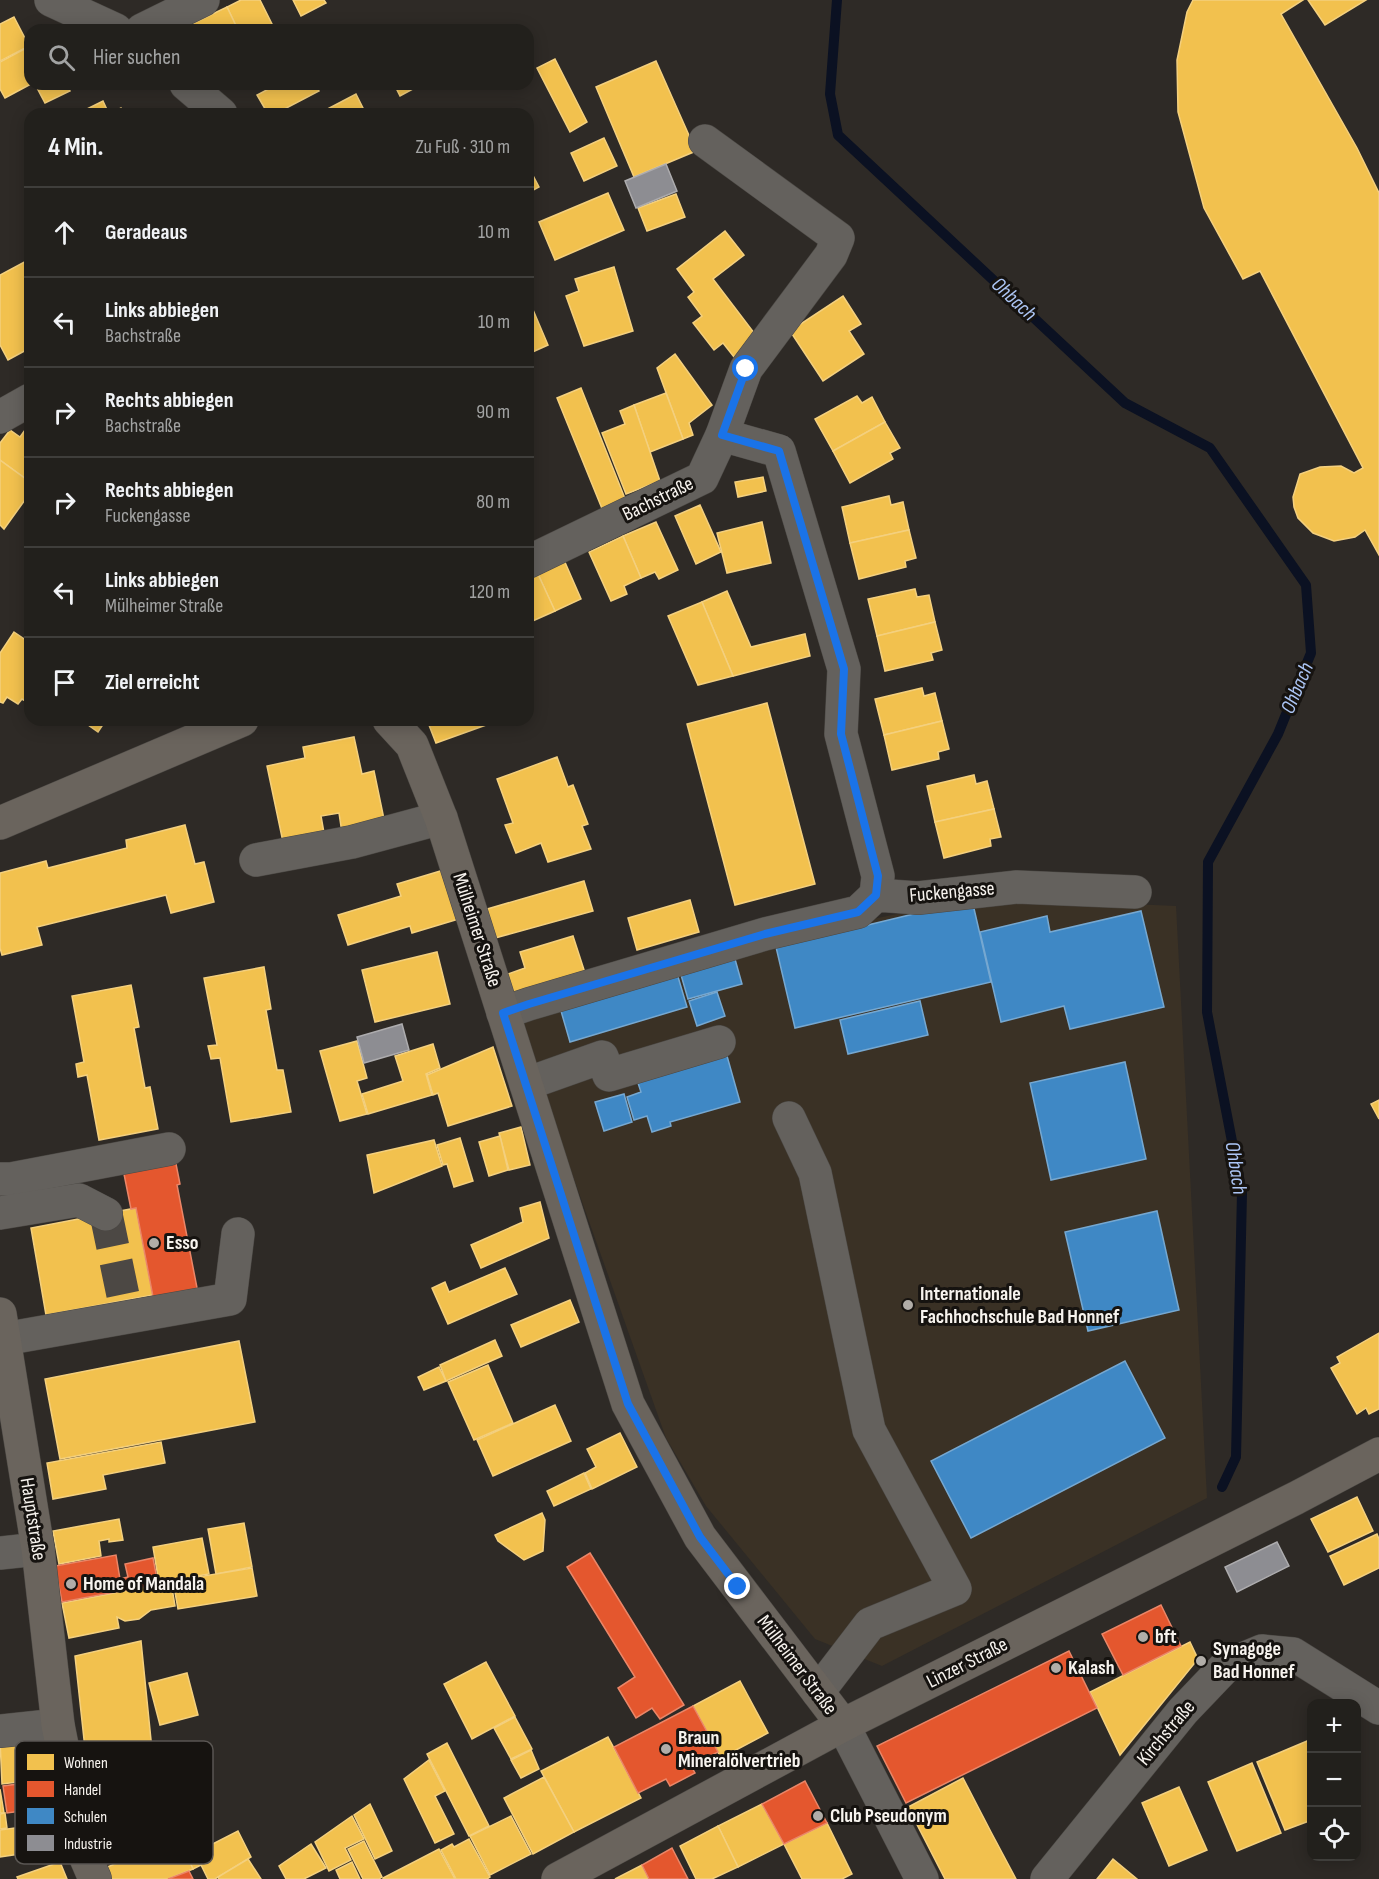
<!DOCTYPE html>
<html lang="de">
<meta charset="utf-8">
<style>
body{margin:0;font-family:"Sofia Sans Condensed",sans-serif;background:#2e2d29;color:#f1f3f6}
.controls{position:absolute;right:18px;bottom:18px;display:grid;overflow:hidden;border-radius:12px;box-shadow:0 3px 15px #0003}
.controls button{width:54px;height:54px;display:grid;place-items:center;padding:0;border:0;border-bottom:2px solid #3f3e3b;background:#22201c;color:#f1f3f6;font:30px sans-serif}
.stop{position:absolute;width:18px;height:18px;margin:-14px;border:4px solid #1a73e8;border-radius:50%;background:#fff}
.stop.end{background:#1a73e8;border-color:#fff;box-shadow:0 2px 6px #0008}
.list{margin:0;padding:0;list-style:none}
h2{display:flex;justify-content:space-between;align-items:center;height:78px;margin:0;padding:0 24px;font-size:26px}
h2 small{font-size:20px;font-weight:400;color:#a2a3a3}
.list li{display:grid;grid-template-columns:39px 1fr auto;gap:18px;align-items:center;box-sizing:border-box;height:90px;padding:0 24px;border-top:2px solid #3f3e3b}
.list b{display:block;font-size:22px;white-space:nowrap}
.list p{margin:0;font-size:20px;white-space:nowrap;color:#a2a3a3}
.list em{font-size:20px;font-style:normal;color:#a2a3a3}
.icon{flex:none;width:33px;height:33px;fill:none;stroke:currentColor;stroke-width:2;stroke-linecap:round;stroke-linejoin:round}
.map{position:relative;flex:none;width:1379px;height:1879px;overflow:hidden}
.search{position:absolute;background:#22201c;box-shadow:0 3px 15px #0003;left:24px;top:24px;width:510px;height:66px;display:flex;align-items:center;gap:15px;box-sizing:border-box;padding:0 21px;border-radius:18px;color:#a2a3a3;font-size:22px}
.panel{position:absolute;background:#22201c;box-shadow:0 3px 15px #0003;left:24px;top:108px;width:510px;height:618px;border-radius:18px}
.map>svg:first-child{display:block}
.built{fill:#3a3125}
.homes{fill:#f2c14e;stroke:#f4d07e;stroke-width:1.5}
.shops{fill:#e4572e;stroke:#ea8668;stroke-width:1.5}
.schools{fill:#3f88c5;stroke:#76a8d1;stroke-width:1.5}
.industry{fill:#8d8d92;stroke:#adacae;stroke-width:1.5}
.lines{fill:none;stroke-linecap:round;stroke-linejoin:round}
.stream{stroke:#0b1122;stroke-width:10}
.minor-tunnel{stroke:#4c4844;stroke-width:33;stroke-dasharray:33 16;stroke-linecap:butt}
.minor-casing{stroke:#4b4844;stroke-width:34}
.major-casing{stroke:#4b4844;stroke-width:34}
.minor{stroke:#64615d;stroke-width:33}
.major{stroke:#6a645d;stroke-width:33}
.route{stroke:#1a73e8;stroke-width:8}
.poi-dot{fill:#b1ada8;stroke:#161310;stroke-width:2}
.labels{text-anchor:middle;dominant-baseline:central;stroke-width:6;stroke-linejoin:round;paint-order:stroke}
.street-label{font-size:20px;fill:#f7f3ee;stroke:#161310}
.poi-label{font-size:20px;font-weight:bold;fill:#f7f3ee;stroke:#161310;text-anchor:start}
.water-label{font-size:21px;font-style:italic;fill:#acc5f4;stroke:#161310}
.key{fill:#161310;stroke:#5a5653;stroke-width:1.5}
.key-label{font-size:16px;fill:#f7f3ee}
</style>
<div class="map">
<svg width="1379" height="1879" viewBox="0 0 1379 1879">
<rect width="100%" height="100%" fill="#2e2a26"/>
<polygon class="built" points="977,897 1176,906 1207,1498 882,1666 815,1639 706,1506 666,1438 515,1013 764,942"/>
<g class="homes">
<polygon points="241,0 260,0 275,30 238,30 227,7"/>
<polygon points="293,0 324,0 326,3 301,16"/>
<polygon points="1193,0 1303,0 1281,14 1357,148 1379,193 1379,555 1365,530 1355,537 1334,541 1313,533 1298,518 1294,507 1293,497 1300,474 1320,467 1341,466 1354,473 1363,468 1260,271 1243,279 1204,208 1178,112 1177,60 1187,12"/>
<polygon points="1308,0 1366,0 1325,25"/>
<polygon points="227,7 238,30 179,30"/>
<polygon points="14,17 29,46 0,61 0,24"/>
<polygon points="30,46 31,84 5,98 0,89 0,62"/>
<polygon points="555,59 587,122 570,132 537,68"/>
<polygon points="656,61 696,151 634,177 596,87"/>
<polygon points="39,84 66,84 70,91 45,103 36,86"/>
<polygon points="278,84 315,84 319,91 275,114 268,114 257,95"/>
<polygon points="394,84 422,84 400,96"/>
<polygon points="356,94 366,114 318,114"/>
<polygon points="103,101 109,114 121,108 124,114 84,114 83,111"/>
<polygon points="604,138 617,166 584,181 571,153"/>
<polygon points="528,166 539,187 528,193"/>
<polygon points="608,193 624,230 555,260 539,222"/>
<polygon points="676,194 685,217 647,231 638,208"/>
<polygon points="725,231 744,255 713,279 758,338 734,357 723,343 714,350 693,323 702,316 688,297 694,292 677,269"/>
<polygon points="30,259 30,348 8,360 0,345 0,275"/>
<polygon points="614,267 633,331 584,346 566,296 579,291 575,279"/>
<polygon points="843,296 861,324 849,331 864,354 823,381 790,331"/>
<polygon points="528,298 548,345 528,354"/>
<polygon points="675,354 712,405 689,423 693,435 683,439 657,368"/>
<polygon points="581,388 626,501 603,511 557,398"/>
<polygon points="666,393 683,439 650,452 634,405"/>
<polygon points="857,396 862,403 872,397 885,422 833,451 815,419"/>
<polygon points="634,405 660,481 626,494 602,433 625,424 620,411"/>
<polygon points="885,422 900,448 890,453 893,459 850,483 833,451"/>
<polygon points="30,423 30,482 0,460 0,443 10,430 20,437"/>
<polygon points="0,460 30,482 30,493 4,529 0,525"/>
<polygon points="763,477 766,491 738,497 735,482"/>
<polygon points="889,496 891,505 903,502 909,530 850,543 842,507"/>
<polygon points="700,505 721,552 696,564 675,516"/>
<polygon points="656,522 678,570 659,579 655,572 641,578 623,536"/>
<polygon points="762,522 771,563 727,573 717,533"/>
<polygon points="909,530 916,558 905,561 906,567 859,579 850,543"/>
<polygon points="623,536 641,578 624,586 627,594 611,601 589,552"/>
<polygon points="564,560 581,599 555,611 537,572"/>
<polygon points="537,572 555,611 528,623 528,576"/>
<polygon points="915,589 917,597 929,595 935,622 877,636 868,599"/>
<polygon points="727,591 751,647 805,634 810,656 733,676 702,602"/>
<polygon points="702,602 733,676 698,685 668,616"/>
<polygon points="935,622 942,650 931,653 933,660 885,671 877,636"/>
<polygon points="14,632 30,643 30,704 22,699 18,704 7,697 3,703 0,702 0,653"/>
<polygon points="922,688 924,696 935,693 942,721 884,735 875,699"/>
<polygon points="767,703 815,884 735,905 687,724"/>
<polygon points="81,720 106,720 98,732"/>
<polygon points="427,720 488,720 489,724 436,743"/>
<polygon points="942,721 949,749 938,752 939,759 892,770 884,735"/>
<polygon points="354,737 362,774 374,771 385,824 342,833 339,813 321,816 324,833 283,842 267,766 305,758 303,747"/>
<polygon points="557,757 568,787 573,785 588,824 582,826 591,849 548,862 541,843 516,853 505,825 513,823 497,779"/>
<polygon points="974,775 976,784 987,781 994,809 935,822 927,786"/>
<polygon points="994,809 1001,837 990,839 991,846 944,858 935,822"/>
<polygon points="185,825 195,864 204,862 214,902 171,913 166,895 37,927 42,945 2,955 0,948 0,873 46,861 48,868 127,848 126,840"/>
<polygon points="447,869 462,918 412,933 410,926 348,945 338,915 401,896 397,884"/>
<polygon points="584,881 593,911 495,938 487,909"/>
<polygon points="690,900 699,932 637,950 628,918"/>
<polygon points="573,936 586,976 512,999 505,975 525,968 520,952"/>
<polygon points="437,952 450,1004 375,1022 362,970"/>
<polygon points="264,967 271,1009 266,1010 277,1070 283,1070 291,1112 231,1122 220,1058 211,1059 208,1046 217,1045 204,978"/>
<polygon points="131,985 139,1027 134,1028 145,1088 150,1087 158,1129 99,1140 87,1075 78,1077 76,1064 84,1062 72,996"/>
<polygon points="357,1041 367,1078 357,1081 367,1114 340,1121 320,1051"/>
<polygon points="433,1044 440,1068 426,1074 432,1095 368,1114 362,1094 403,1081 395,1056"/>
<polygon points="493,1047 512,1106 448,1126 438,1093 433,1095 427,1075"/>
<polygon points="1379,1100 1379,1119 1371,1104"/>
<polygon points="521,1127 530,1165 509,1170 499,1133"/>
<polygon points="500,1136 508,1170 489,1176 479,1142"/>
<polygon points="460,1138 473,1181 454,1187 447,1164 443,1165 437,1145"/>
<polygon points="434,1140 442,1166 374,1193 367,1155"/>
<polygon points="540,1202 549,1238 481,1268 471,1245 523,1222 520,1208"/>
<polygon points="136,1208 153,1295 46,1315 31,1228"/>
<polygon points="505,1268 517,1294 448,1324 432,1288 445,1282 449,1292"/>
<polygon points="570,1300 579,1322 521,1347 511,1325"/>
<polygon points="1379,1333 1379,1409 1369,1414 1366,1408 1357,1414 1331,1368 1340,1363 1337,1357"/>
<polygon points="495,1340 502,1356 446,1381 440,1365"/>
<polygon points="239,1341 255,1422 60,1459 45,1379"/>
<polygon points="488,1365 513,1423 474,1440 448,1382"/>
<polygon points="439,1367 446,1381 424,1390 418,1377"/>
<polygon points="555,1405 571,1441 493,1476 477,1440"/>
<polygon points="620,1433 637,1467 592,1489 585,1473 596,1467 587,1449"/>
<polygon points="161,1442 165,1463 103,1475 106,1489 53,1499 47,1463"/>
<polygon points="584,1473 591,1489 554,1506 547,1491"/>
<polygon points="1357,1497 1373,1531 1328,1552 1311,1519"/>
<polygon points="542,1513 545,1520 543,1551 524,1560 498,1541 495,1535"/>
<polygon points="119,1519 123,1540 109,1542 109,1539 99,1541 101,1556 59,1564 53,1531"/>
<polygon points="244,1523 252,1567 216,1574 208,1529"/>
<polygon points="1377,1534 1379,1539 1379,1568 1344,1585 1330,1556"/>
<polygon points="202,1538 209,1574 159,1583 153,1547"/>
<polygon points="252,1568 257,1596 178,1609 173,1581"/>
<polygon points="171,1582 175,1606 151,1610 139,1619 125,1621 117,1617 119,1628 69,1638 62,1603"/>
<polygon points="141,1641 152,1750 87,1767 75,1656"/>
<polygon points="1190,1642 1198,1659 1120,1755 1090,1692"/>
<polygon points="486,1662 515,1716 472,1739 444,1684"/>
<polygon points="187,1673 198,1715 160,1725 149,1683"/>
<polygon points="740,1681 768,1733 721,1758 693,1706"/>
<polygon points="515,1717 532,1749 511,1759 494,1728"/>
<polygon points="36,1735 42,1779 2,1784 0,1740"/>
<polygon points="608,1737 641,1798 574,1832 541,1771"/>
<polygon points="1312,1739 1312,1820 1285,1830 1257,1762"/>
<polygon points="447,1743 489,1826 469,1836 427,1754"/>
<polygon points="531,1750 539,1769 521,1778 511,1760"/>
<polygon points="429,1760 445,1791 435,1796 454,1834 435,1843 404,1779"/>
<polygon points="1252,1763 1281,1833 1237,1851 1208,1782"/>
<polygon points="544,1777 574,1832 533,1854 504,1798"/>
<polygon points="963,1778 991,1832 1016,1879 945,1879 908,1807"/>
<polygon points="1179,1787 1207,1850 1169,1866 1142,1803"/>
<polygon points="0,1789 4,1813 0,1813"/>
<polygon points="370,1804 392,1851 375,1859 354,1815"/>
<polygon points="762,1804 784,1844 738,1867 718,1826"/>
<polygon points="5,1813 7,1828 0,1829 0,1814"/>
<polygon points="352,1816 364,1839 345,1848 351,1860 329,1871 315,1842"/>
<polygon points="511,1816 531,1854 490,1875 470,1836"/>
<polygon points="827,1823 852,1874 842,1879 802,1879 784,1844"/>
<polygon points="718,1826 738,1867 712,1879 696,1879 680,1846"/>
<polygon points="22,1827 26,1853 0,1857 0,1830"/>
<polygon points="238,1831 251,1857 215,1879 208,1879 201,1865 193,1869 187,1857"/>
<polygon points="469,1839 490,1877 487,1879 456,1879 441,1850 452,1844 454,1847"/>
<polygon points="364,1841 382,1877 379,1879 363,1879 348,1849"/>
<polygon points="161,1844 165,1853 182,1845 193,1869 168,1879 107,1879 103,1869"/>
<polygon points="311,1844 326,1868 304,1879 286,1879 279,1866"/>
<polygon points="439,1849 455,1879 383,1879 383,1878"/>
<polygon points="248,1859 261,1879 219,1879 218,1877"/>
<polygon points="1113,1859 1137,1879 1097,1879"/>
<polygon points="60,1862 67,1879 18,1879 17,1877"/>
<polygon points="352,1862 360,1879 340,1879 336,1870"/>
<polygon points="642,1865 649,1879 615,1879"/>
</g>
<g class="shops">
<polygon points="175,1159 180,1184 177,1185 198,1293 154,1302 136,1208 131,1209 123,1169"/>
<polygon points="590,1553 684,1705 660,1719 652,1708 636,1718 618,1688 635,1677 567,1567"/>
<polygon points="116,1555 120,1579 128,1577 125,1564 153,1558 158,1584 62,1602 55,1566"/>
<polygon points="1161,1605 1181,1646 1123,1675 1102,1634"/>
<polygon points="1069,1651 1097,1708 906,1803 877,1746"/>
<polygon points="693,1706 718,1752 691,1766 695,1773 670,1786 666,1779 638,1793 614,1747"/>
<polygon points="48,1780 52,1807 7,1813 3,1786"/>
<polygon points="805,1781 827,1823 784,1844 762,1804"/>
<polygon points="672,1848 688,1879 649,1879 642,1865"/>
<polygon points="189,1871 193,1879 168,1879"/>
</g>
<g class="schools">
<polygon points="972,900 991,982 795,1028 776,947"/>
<polygon points="1141,911 1164,1007 1070,1029 1064,1006 1001,1022 980,932 1047,916 1050,932"/>
<polygon points="733,952 742,984 688,999 679,968"/>
<polygon points="676,970 687,1007 570,1042 559,1004"/>
<polygon points="717,992 725,1016 697,1026 689,1001"/>
<polygon points="920,1001 928,1035 848,1054 840,1020"/>
<polygon points="727,1056 740,1102 670,1122 671,1126 652,1132 647,1116 634,1120 627,1097 641,1092 636,1077 657,1076"/>
<polygon points="1125,1062 1146,1159 1051,1180 1030,1083"/>
<polygon points="624,1094 632,1122 604,1131 595,1102"/>
<polygon points="1157,1211 1179,1310 1088,1331 1065,1232"/>
<polygon points="1125,1361 1165,1438 971,1538 931,1461"/>
</g>
<g class="industry">
<polygon points="666,164 677,191 636,208 625,181"/>
<polygon points="402,1024 409,1050 364,1063 357,1037"/>
<polygon points="1277,1542 1289,1566 1237,1592 1225,1567"/>
</g>
<g class="lines">
<polyline class="stream" points="837,0 830,94 838,135 1125,403 1210,448 1306,585 1311,653 1278,734 1208,862 1207,1012 1242,1193 1236,1457 1222,1487"/>
<polyline class="minor-tunnel" points="106,1214 124,1300"/>
<g class="minor-casing">
<g id="minor">
<polyline points="51,0 116,30"/>
<polyline points="142,30 203,0"/>
<polyline points="186,84 221,114"/>
<polyline points="0,417 30,400"/>
<polyline points="722,435 779,451 844,669 841,734 878,876 876,895"/>
<polyline points="528,562 702,478 722,435 746,369 831,255 838,238 705,141"/>
<polyline points="256,860 352,842 441,818"/>
<polyline points="503,1013 529,1004 765,934 858,912 876,895 918,898 1017,887 1135,892"/>
<polyline points="526,1084 602,1057 609,1075 719,1042"/>
<polyline points="789,1118 815,1173 869,1430 955,1589 870,1624 818,1692"/>
<polyline points="0,1179 11,1179 169,1149"/>
<polyline points="0,1213 79,1200 106,1214"/>
<polyline points="4,1339 230,1299 238,1234"/>
<polyline points="0,1553 38,1549"/>
<polyline points="843,1725 922,1879"/>
<polyline points="0,1731 58,1725"/>
<polyline points="1047,1879 1183,1711 1226,1666 1262,1651 1293,1654 1379,1708"/>
</g>
</g>
<g class="major-casing">
<g id="major">
<polyline points="389,720 412,745 441,818 628,1404 700,1537 843,1725"/>
<polyline points="0,823 242,720"/>
<polyline points="0,1314 38,1549 58,1725 83,1851 95,1879"/>
<polyline points="558,1879 843,1725 1296,1498 1379,1454"/>
</g>
</g>
<use href="#minor" class="minor"/>
<use href="#major" class="major"/>
</g>
<g class="lines">
<polyline class="route" points="738,1587 700,1537 628,1404 503,1013 529,1004 765,934 858,912 876,895 878,876 841,734 844,669 779,451 722,435 746,369"/>
</g>
<g class="poi-dot">
<circle cx="154" cy="1243" r="6"/>
<circle cx="908" cy="1305" r="6"/>
<circle cx="71" cy="1584" r="6"/>
<circle cx="1143" cy="1637" r="6"/>
<circle cx="1201" cy="1661" r="6"/>
<circle cx="1056" cy="1668" r="6"/>
<circle cx="666" cy="1749" r="6"/>
<circle cx="818" cy="1816" r="6"/>
</g>
<g class="labels">
<g class="street-label">
<text transform="translate(658 499) rotate(-26)">Bachstraße</text>
<text transform="translate(952 892) rotate(-5)">Fuckengasse</text>
<text transform="translate(477 930) rotate(72)">Mülheimer Straße</text>
<text transform="translate(33 1519) rotate(81)">Hauptstraße</text>
<text transform="translate(967 1663) rotate(-27)">Linzer Straße</text>
<text transform="translate(797 1665) rotate(53)">Mülheimer Straße</text>
<text transform="translate(1166 1733) rotate(-50)">Kirchstraße</text>
</g>
<g class="poi-label">
<text x="166" y="1243">Esso</text>
<text x="920" y="1294">Internationale<tspan x="920" dy="23">Fachhochschule Bad Honnef</tspan></text>
<text x="83" y="1584">Home of Mandala</text>
<text x="1155" y="1637">bft</text>
<text x="1213" y="1649">Synagoge<tspan x="1213" dy="23">Bad Honnef</tspan></text>
<text x="1068" y="1668">Kalash</text>
<text x="678" y="1738">Braun<tspan x="678" dy="23">Mineralölvertrieb</tspan></text>
<text x="830" y="1816">Club Pseudonym</text>
</g>
<g class="water-label">
<text transform="translate(1014 299) rotate(43)">Ohbach</text>
<text transform="translate(1297 688) rotate(-67)">Ohbach</text>
<text transform="translate(1236 1168) rotate(81)">Ohbach</text>
</g>
</g>
<rect x="15" y="1741" width="198" height="123" rx="9" class="key"/>
<rect x="27" y="1754" width="27" height="16" fill="#f2c14e"/>
<rect x="27" y="1781" width="27" height="16" fill="#e4572e"/>
<rect x="27" y="1808" width="27" height="16" fill="#3f88c5"/>
<rect x="27" y="1835" width="27" height="16" fill="#8d8d92"/>
<g class="key-label">
<text x="64" y="1768">Wohnen</text>
<text x="64" y="1795">Handel</text>
<text x="64" y="1822">Schulen</text>
<text x="64" y="1849">Industrie</text>
</g>
</svg>
<div class="controls">
<button>+</button>
<button>−</button>
<button><svg class="icon" aria-label="locate" viewBox="0 0 24 24"><circle cx="12" cy="12" r="6"/><path d="M12 2v4M12 18v4M2 12h4M18 12h4"/></svg></button>
</div>
<div class="stop" style="left:746px;top:369px"></div>
<div class="stop end" style="left:738px;top:1587px"></div>
<div class="search"><svg class="icon" aria-label="search" viewBox="0 0 24 24"><circle cx="10" cy="10" r="6"/><path d="M15 15l6 6"/></svg>Hier suchen</div>
<section class="panel">
<h2>4 Min.<small>Zu Fuß · 310 m</small></h2>
<ul class="list">
<li><svg class="icon" aria-label="ahead" viewBox="0 0 24 24"><path d="M12 20V5M6 11l6-6 6 6"/></svg><div><b>Geradeaus</b></div><em>10 m</em></li>
<li><svg class="icon" aria-label="left" viewBox="0 0 24 24"><path d="M17 20v-9H6M10 6l-5 5 5 5"/></svg><div><b>Links abbiegen</b><p>Bachstraße</p></div><em>10 m</em></li>
<li><svg class="icon" aria-label="right" viewBox="0 0 24 24"><path d="M7 20v-9h11M14 6l5 5-5 5"/></svg><div><b>Rechts abbiegen</b><p>Bachstraße</p></div><em>90 m</em></li>
<li><svg class="icon" aria-label="right" viewBox="0 0 24 24"><path d="M7 20v-9h11M14 6l5 5-5 5"/></svg><div><b>Rechts abbiegen</b><p>Fuckengasse</p></div><em>80 m</em></li>
<li><svg class="icon" aria-label="left" viewBox="0 0 24 24"><path d="M17 20v-9H6M10 6l-5 5 5 5"/></svg><div><b>Links abbiegen</b><p>Mülheimer Straße</p></div><em>120 m</em></li>
<li><svg class="icon" aria-label="arrive" viewBox="0 0 24 24"><path d="M6 21V4h12l-3 4 3 4H6"/></svg><div><b>Ziel erreicht</b></div></li>
</ul>
</section>
</div>
